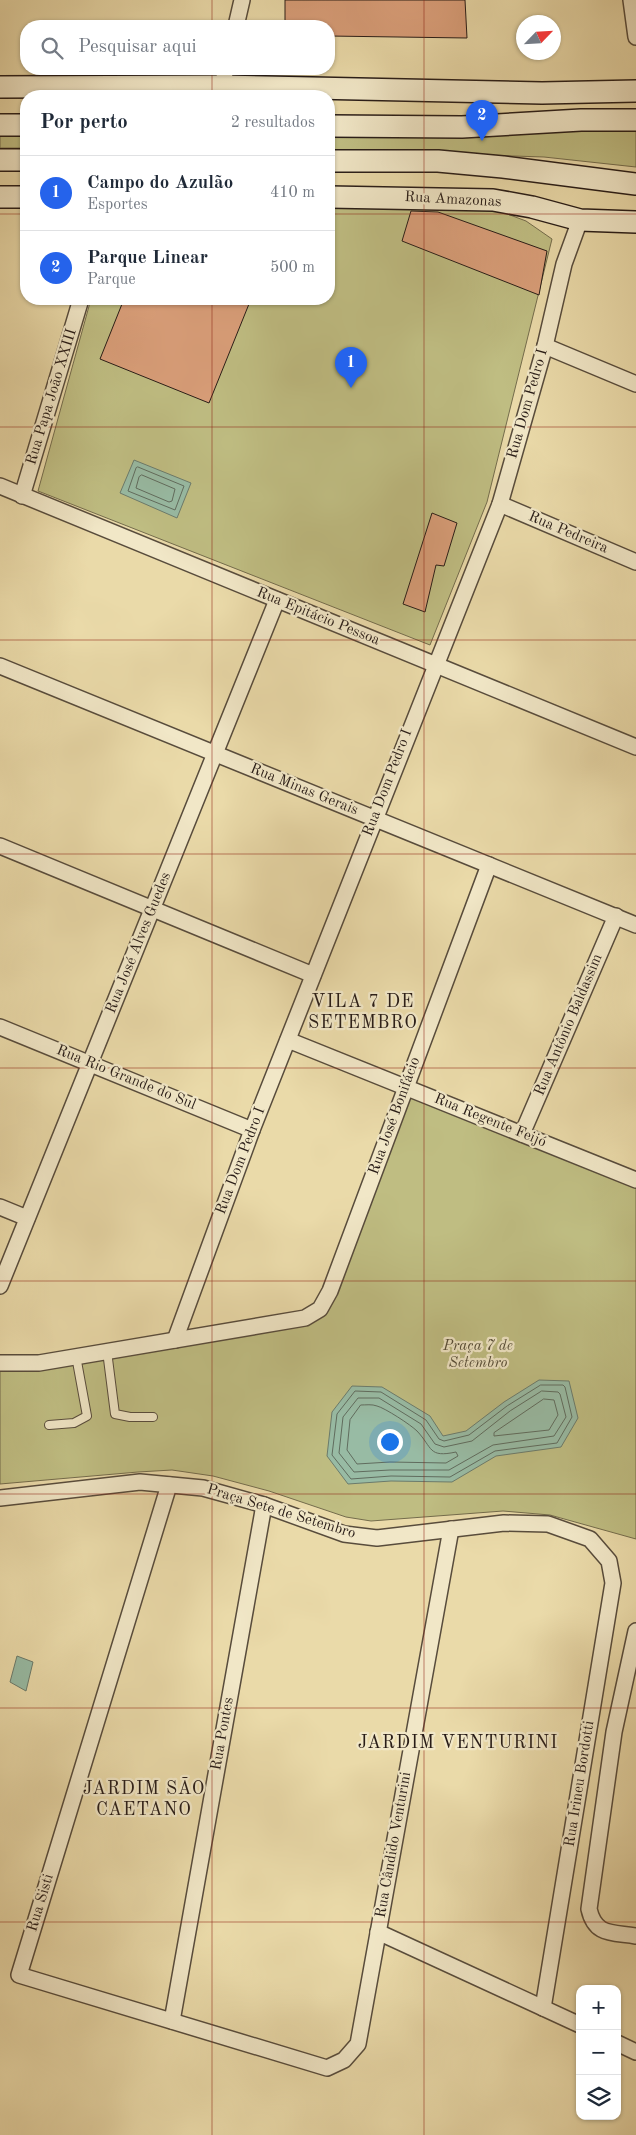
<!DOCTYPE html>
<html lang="pt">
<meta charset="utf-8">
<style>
body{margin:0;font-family:"Old Standard TT",serif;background:#f6f6f7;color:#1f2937}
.controls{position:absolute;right:15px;bottom:15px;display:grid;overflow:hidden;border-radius:10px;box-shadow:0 1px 4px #0004}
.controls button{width:45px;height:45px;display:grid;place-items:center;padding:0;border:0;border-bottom:1px solid #e0e1e3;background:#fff;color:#1f2937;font:25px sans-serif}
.compass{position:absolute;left:516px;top:15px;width:45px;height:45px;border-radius:50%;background:#fff;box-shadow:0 1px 4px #0004;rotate:65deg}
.you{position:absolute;left:389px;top:1441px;width:18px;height:18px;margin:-12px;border:4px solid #fff;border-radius:50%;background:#1a73e8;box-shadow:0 0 0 8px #1a73e833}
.badge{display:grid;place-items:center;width:32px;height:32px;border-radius:50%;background:#2563eb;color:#fff;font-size:16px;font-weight:700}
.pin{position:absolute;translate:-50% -41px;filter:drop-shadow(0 1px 2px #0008)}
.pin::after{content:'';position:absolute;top:26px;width:18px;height:15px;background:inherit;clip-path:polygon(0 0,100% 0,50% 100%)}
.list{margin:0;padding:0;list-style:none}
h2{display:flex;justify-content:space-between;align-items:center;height:65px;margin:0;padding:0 20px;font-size:21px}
h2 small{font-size:16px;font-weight:400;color:#747a83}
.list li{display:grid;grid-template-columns:32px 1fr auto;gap:15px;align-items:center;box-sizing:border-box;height:75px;padding:0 20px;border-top:1px solid #e0e1e3}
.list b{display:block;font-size:19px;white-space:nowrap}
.list p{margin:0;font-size:16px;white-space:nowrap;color:#747a83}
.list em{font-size:16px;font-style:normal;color:#747a83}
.icon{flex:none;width:28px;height:28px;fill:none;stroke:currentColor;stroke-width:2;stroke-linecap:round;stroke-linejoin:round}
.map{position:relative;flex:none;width:636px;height:2135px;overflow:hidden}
.search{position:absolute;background:#fff;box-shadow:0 1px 4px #0004;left:20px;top:20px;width:315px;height:55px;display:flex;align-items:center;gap:12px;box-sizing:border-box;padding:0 18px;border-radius:20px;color:#747a83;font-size:19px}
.panel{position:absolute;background:#fff;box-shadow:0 1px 4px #0004;left:20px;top:90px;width:315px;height:215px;border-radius:20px}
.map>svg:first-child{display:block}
.green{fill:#bfbd82;stroke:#746c4c}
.water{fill:#98bba4;stroke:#6b7b6c}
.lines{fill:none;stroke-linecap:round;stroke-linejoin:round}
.shore{stroke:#606c5e;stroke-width:1}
.building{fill:#d99e79;stroke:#281c17}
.lane-casing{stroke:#584c3c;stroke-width:10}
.street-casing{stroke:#584c3c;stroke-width:18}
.secondary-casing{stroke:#281c17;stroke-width:24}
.lane{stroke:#f1e7c7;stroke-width:8}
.street{stroke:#f1e7c7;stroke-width:15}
.secondary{stroke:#f1e7c7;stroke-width:21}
.grid{fill:none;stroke:#8f2418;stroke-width:1;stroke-opacity:0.55}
.labels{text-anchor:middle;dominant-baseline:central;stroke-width:4.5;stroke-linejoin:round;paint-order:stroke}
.street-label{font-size:15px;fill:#281c17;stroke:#f1e7c7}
.park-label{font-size:15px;font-style:italic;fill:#554c37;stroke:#f1e7c7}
.quarter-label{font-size:18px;letter-spacing:1px;fill:#281c17;stroke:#f1e7c7}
</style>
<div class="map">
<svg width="636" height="2135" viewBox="0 0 636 2135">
<rect width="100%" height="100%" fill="#eadaa9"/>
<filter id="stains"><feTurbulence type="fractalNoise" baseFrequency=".004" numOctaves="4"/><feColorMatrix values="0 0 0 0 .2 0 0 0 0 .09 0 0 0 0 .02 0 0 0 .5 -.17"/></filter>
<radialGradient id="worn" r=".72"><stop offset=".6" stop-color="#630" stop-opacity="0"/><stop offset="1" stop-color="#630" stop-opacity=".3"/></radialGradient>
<g class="green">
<rect x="0" y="130" width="26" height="18"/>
<polygon points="636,130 636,167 544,157 329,150 329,131"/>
<polygon points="329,208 494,209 526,221 552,239 487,502 430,645 38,491 91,299 329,299"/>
<polygon points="412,1094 636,1181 636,1539 550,1515 503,1511 371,1521 346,1517 269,1491 213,1476 172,1470 138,1472 0,1484 0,1366 297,1326 333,1294"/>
</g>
<g class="water">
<polygon points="134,460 191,483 177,518 120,493"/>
<polygon points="539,1380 569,1381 578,1418 561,1447 496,1456 452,1482 391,1481 348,1484 327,1456 332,1412 352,1386 382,1387 430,1416 443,1436 466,1431 504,1402"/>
<polygon points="17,1656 33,1662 26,1691 10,1682"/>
</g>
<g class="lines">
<g class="shore">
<polygon points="138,467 184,486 175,510 128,491 136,468"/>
<polygon points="142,475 175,489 172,501 169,502 136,488 139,477"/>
<polygon points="541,1385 563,1385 565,1387 572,1417 557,1443 495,1451 450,1477 391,1476 351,1479 332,1455 337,1414 355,1391 381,1392 426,1420 439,1439 444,1441 469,1435 507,1406"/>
<polygon points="542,1391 558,1392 560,1394 566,1417 554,1436 493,1445 449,1470 390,1470 354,1472 339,1453 343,1417 358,1398 379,1398 421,1424 435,1444 444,1447 472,1441 510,1411"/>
<polygon points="544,1399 554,1400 558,1415 549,1430 494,1436 494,1433"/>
<path d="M361,1405C366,1405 372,1404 377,1406C385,1408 411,1425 417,1431C433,1448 428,1458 456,1452L458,1456L446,1463L390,1462L357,1464L347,1450L350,1420Z"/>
</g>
</g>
<g class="building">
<polygon points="285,0 465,0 467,38 329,36 329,26 285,26"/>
<polygon points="411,211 438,212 547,251 539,295 402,241"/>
<polygon points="124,299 251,299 209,403 100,359"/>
<polygon points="432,513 457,523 444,566 436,565 425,612 403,604"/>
</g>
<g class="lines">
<g class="lane-casing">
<g id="lane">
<polyline points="107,1351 115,1414 130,1417 153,1417"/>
<polyline points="49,1425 74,1423 87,1416 76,1356"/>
</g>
</g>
<g class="street-casing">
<g id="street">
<polyline points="631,0 636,37"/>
<polyline points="236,26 242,0"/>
<polyline points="222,86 226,69"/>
<polyline points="545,346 636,384"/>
<polyline points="0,486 636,747"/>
<polyline points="22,496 81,299"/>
<polyline points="500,504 636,562"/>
<polyline points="0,666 636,925"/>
<polyline points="0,846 313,975"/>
<polyline points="0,1027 252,1130"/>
<polyline points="288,1040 636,1180"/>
<polyline points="522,1134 616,916"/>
<polyline points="0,1207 27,1218"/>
<polyline points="0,1286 277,600"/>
<polyline points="175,1340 252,1130 500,504 545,346 564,264 580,220"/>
<polyline points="0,1363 39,1363 305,1318 320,1309 330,1291 489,865"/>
<polyline points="169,1485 19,1975 327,2068 344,2060 358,2044 451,1529"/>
<polyline points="0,1498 140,1482 203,1488 264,1505 344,1534 377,1538 504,1523 548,1524 590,1539 609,1561 613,1583 543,2008"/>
<path d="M636,1631L614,1732L589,1909C595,1936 612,1932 636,1936"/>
<polyline points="378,1932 580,2025"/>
<polyline points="172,2021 264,1505"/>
<polyline points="617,2043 636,2052"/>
</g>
</g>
<g class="secondary-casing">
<g id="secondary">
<polyline points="0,87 222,86 542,93 636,91"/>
<polyline points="0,125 26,125"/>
<polyline points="329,126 462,127 581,120 636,120"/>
<polyline points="0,160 26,160"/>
<polyline points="329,161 438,161 503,167 636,184"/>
<polyline points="0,197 26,197"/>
<polyline points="329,197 493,200 532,207 580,220 636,222"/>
</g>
</g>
<use href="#lane" class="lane"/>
<use href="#street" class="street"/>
<use href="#secondary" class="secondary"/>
</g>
<path class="grid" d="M212,0V26M424,0V2135M212,69V96M0,214H26M329,214H636M212,299V2135M0,427H636M0,640H636M0,854H636M0,1068H636M0,1281H636M0,1494H636M0,1708H636M0,1922H636"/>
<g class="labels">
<g class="street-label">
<text transform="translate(453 200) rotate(3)">Rua Amazonas</text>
<text transform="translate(52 397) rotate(-73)">Rua Papa João XXIII</text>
<text transform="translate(528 404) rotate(-74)">Rua Dom Pedro I</text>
<text transform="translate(568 533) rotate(23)">Rua Pedreira</text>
<text transform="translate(318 617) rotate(22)">Rua Epitácio Pessoa</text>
<text transform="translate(388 783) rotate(-69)">Rua Dom Pedro I</text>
<text transform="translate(304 790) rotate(22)">Rua Minas Gerais</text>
<text transform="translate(139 943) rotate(-68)">Rua José Alves Guedes</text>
<text transform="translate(569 1025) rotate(-67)">Rua Antônio Baldassim</text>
<text transform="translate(126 1078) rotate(22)">Rua Rio Grande do Sul</text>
<text transform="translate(395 1116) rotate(-70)">Rua José Bonifácio</text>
<text transform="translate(490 1121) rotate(22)">Rua Regente Feijó</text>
<text transform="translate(241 1161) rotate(-69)">Rua Dom Pedro I</text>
<text transform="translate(281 1512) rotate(17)">Praça Sete de Setembro</text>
<text transform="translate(223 1734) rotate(-80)">Rua Pontes</text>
<text transform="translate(580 1784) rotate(-81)">Rua Irineu Bordotti</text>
<text transform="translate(394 1845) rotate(-80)">Rua Cândido Venturini</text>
<text transform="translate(41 1903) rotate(-73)">Rua Sisti</text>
</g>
<g class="park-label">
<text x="478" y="1346">Praça 7 de<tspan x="478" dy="17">Setembro</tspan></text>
</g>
<g class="quarter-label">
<text x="363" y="1002">VILA 7 DE<tspan x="363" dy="21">SETEMBRO</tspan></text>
<text x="458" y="1743">JARDIM VENTURINI</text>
<text x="144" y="1789">JARDIM SÃO<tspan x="144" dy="21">CAETANO</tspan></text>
</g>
</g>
<rect width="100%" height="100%" filter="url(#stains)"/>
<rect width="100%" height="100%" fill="url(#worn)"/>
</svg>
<div class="controls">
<button>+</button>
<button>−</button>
<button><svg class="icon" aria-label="layers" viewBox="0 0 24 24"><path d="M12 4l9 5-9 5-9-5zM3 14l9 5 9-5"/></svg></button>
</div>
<svg class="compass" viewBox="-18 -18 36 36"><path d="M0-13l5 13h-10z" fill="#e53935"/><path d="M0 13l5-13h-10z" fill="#747a83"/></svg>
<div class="you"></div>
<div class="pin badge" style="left:351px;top:388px">1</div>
<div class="pin badge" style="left:482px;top:141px">2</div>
<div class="search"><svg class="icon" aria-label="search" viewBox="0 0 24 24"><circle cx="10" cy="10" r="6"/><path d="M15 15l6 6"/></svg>Pesquisar aqui</div>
<section class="panel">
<h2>Por perto<small>2 resultados</small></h2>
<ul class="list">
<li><span class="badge">1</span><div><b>Campo do Azulão</b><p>Esportes</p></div><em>410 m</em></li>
<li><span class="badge">2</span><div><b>Parque Linear</b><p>Parque</p></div><em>500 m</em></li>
</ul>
</section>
</div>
